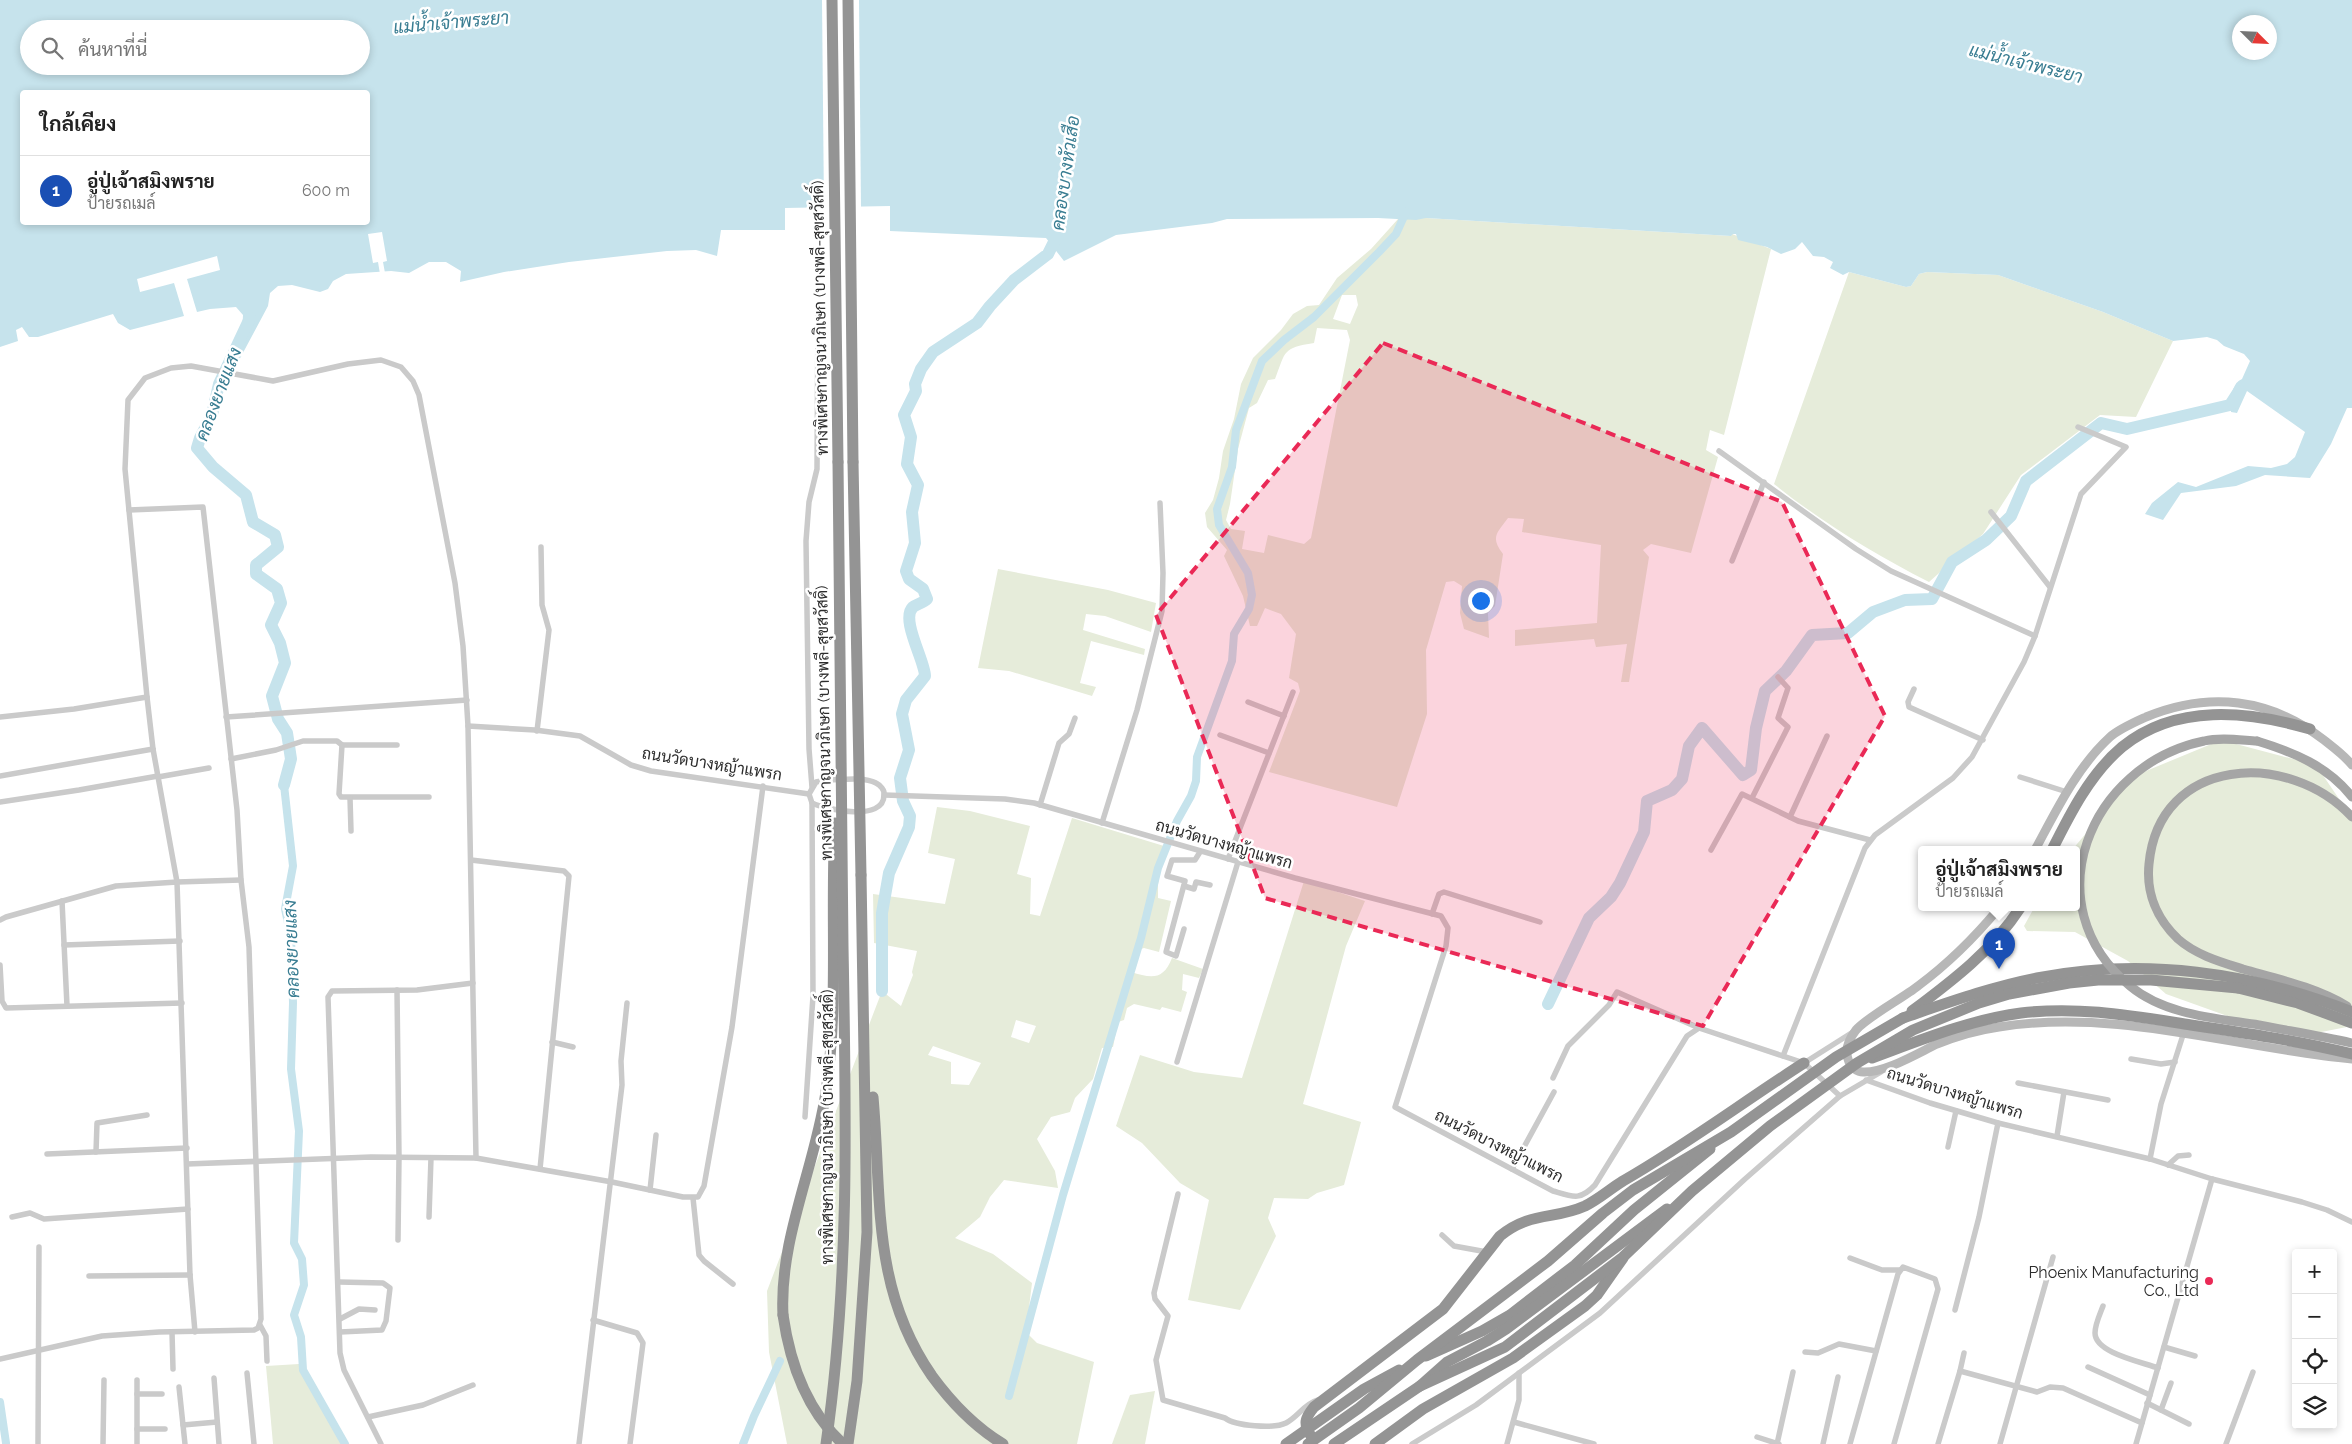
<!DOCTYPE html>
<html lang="th">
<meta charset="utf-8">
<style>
body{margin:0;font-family:Raleway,Sarabun,sans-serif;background:#f2f2f2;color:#222}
.controls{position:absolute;right:15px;bottom:15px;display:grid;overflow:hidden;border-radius:5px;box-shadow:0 2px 8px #0003}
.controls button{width:45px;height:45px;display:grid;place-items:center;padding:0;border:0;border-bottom:1px solid #e0e0e0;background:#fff;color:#222;font:25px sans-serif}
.compass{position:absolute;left:2232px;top:15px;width:45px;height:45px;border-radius:50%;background:#fff;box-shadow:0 2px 8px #0003;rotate:114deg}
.you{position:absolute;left:1480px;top:600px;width:18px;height:18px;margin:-12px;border:4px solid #fff;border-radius:50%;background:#1a73e8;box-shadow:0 0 0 8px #1a73e833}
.badge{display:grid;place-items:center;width:32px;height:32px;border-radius:50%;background:#d93025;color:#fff;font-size:16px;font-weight:700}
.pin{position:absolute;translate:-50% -41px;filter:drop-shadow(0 1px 2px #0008)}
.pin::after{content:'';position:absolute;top:26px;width:18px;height:15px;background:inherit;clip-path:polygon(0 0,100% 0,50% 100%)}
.popup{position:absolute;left:1918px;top:846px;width:162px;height:65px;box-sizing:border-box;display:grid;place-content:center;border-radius:5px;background:#fff;filter:drop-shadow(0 1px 4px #0005);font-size:16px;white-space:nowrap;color:#767676}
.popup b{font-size:19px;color:#222}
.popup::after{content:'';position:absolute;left:50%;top:100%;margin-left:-10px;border:10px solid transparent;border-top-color:#fff}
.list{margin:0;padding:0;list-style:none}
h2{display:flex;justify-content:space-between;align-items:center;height:65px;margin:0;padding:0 20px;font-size:21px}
h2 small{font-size:16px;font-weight:400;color:#767676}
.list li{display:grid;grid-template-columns:32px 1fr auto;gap:15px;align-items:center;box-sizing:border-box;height:70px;padding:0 20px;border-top:1px solid #e0e0e0}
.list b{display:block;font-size:19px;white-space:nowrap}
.list p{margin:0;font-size:16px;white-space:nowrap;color:#767676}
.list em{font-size:16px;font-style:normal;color:#767676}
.icon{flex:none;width:28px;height:28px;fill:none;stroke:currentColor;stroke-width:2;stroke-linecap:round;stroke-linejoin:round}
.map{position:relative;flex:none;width:2352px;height:1444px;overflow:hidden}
.search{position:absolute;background:#fff;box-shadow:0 2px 8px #0003;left:20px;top:20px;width:350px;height:55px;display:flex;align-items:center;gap:12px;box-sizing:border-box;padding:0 18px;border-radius:28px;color:#767676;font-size:19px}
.panel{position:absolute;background:#fff;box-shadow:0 2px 8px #0003;left:20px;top:90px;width:350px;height:135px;border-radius:5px}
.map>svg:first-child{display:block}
.green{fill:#e6ecda;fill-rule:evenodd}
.water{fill:#c6e3ec;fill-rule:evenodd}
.pier{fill:#fff}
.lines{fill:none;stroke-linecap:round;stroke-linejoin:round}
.canal{stroke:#c6e3ec;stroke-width:8}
.river{stroke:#c6e3ec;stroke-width:12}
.street{stroke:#cacaca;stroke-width:5.5}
.secondary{stroke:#b7b7b7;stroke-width:9}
.primary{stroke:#a5a5a5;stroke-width:9}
.highway{stroke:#949494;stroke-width:11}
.primary-bridge{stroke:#a5a5a5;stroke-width:9}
.highway-bridge{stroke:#949494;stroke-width:11}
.marked{fill:#ea2956;fill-opacity:0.2;stroke:#ea2956;stroke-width:4;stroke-dasharray:10 6;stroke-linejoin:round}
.poi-dot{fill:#ea2956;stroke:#fff;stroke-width:2}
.labels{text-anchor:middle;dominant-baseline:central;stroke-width:5;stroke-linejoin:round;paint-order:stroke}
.street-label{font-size:16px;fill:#2d2d2d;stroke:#fff}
.poi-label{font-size:16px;fill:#2d2d2d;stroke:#fff;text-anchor:end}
.water-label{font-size:18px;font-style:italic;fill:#397d92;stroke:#fff}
</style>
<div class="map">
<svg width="2352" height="1444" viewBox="0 0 2352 1444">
<rect width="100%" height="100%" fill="#fff"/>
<g class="green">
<path d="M1426,218L1731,236L1732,234L1771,249L1724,435L1710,430L1706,450L1718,457L1691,553L1651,544L1643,550L1649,557L1629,682H1621L1627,644L1596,647L1594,639L1515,646V630L1597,623L1601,545L1522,532L1524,519L1508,518C1497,533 1490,537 1503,554L1495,606L1488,613L1489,638L1464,629L1460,613L1462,586L1454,581L1446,582L1426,650L1427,714L1397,807L1269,772L1300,691L1298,683L1289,678L1296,634L1281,614L1265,608L1257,626H1250L1243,596L1224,556L1227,550L1207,527L1205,513L1213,500L1219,478L1223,451L1234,419L1241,384L1253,358L1281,330L1293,314L1307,306L1319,305L1337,278L1371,249L1398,219ZM1342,295H1356L1358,305L1350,324L1333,319ZM1317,328L1347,330L1350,340L1311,538L1304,544L1268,535L1264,553L1242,549L1245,531L1231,529L1226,520L1230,504L1238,449L1249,408L1257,403L1268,380L1275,379C1286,351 1282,348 1314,343Z"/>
<path d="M1849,272L1906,287L1911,286L1919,274L1927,272L1998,275L2103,312L2173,341L2136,417L2100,415L2021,475L1983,534L1929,582C1874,554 1823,523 1774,484Z"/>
<polygon points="998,569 1108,590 1156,603 1151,632 1105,616 1086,614 1083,630 1145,649 1144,655 1091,641 1080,683 1096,687 1092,696 1009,671 978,668"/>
<polygon points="2221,740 2316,765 2352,818 2352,1026 2311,1034 2233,1018 2166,994 2128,961 2075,932 2027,931 2024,926 2034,908 2076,908 2076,850 2072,850 2134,776"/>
<path d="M937,807L970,811L1030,826L1017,874L1031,878L1030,914L1040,916L1072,818L1164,846L1158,884V898L1171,901L1159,952L1144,948L1135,951L1131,972C1151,978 1163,981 1172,958L1203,969L1199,978L1183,974L1182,990L1187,992L1181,1012L1162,1007L1160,1010L1134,1004L1127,1008L1124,1020L1118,1022L1113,1047L1102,1048L1093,1079L1075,1098L1070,1112L1051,1117L1037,1139L1055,1171L1058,1188L1004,1180L990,1197L980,1217L955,1238L993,1254L1032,1283L1026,1332L1037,1343L1094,1362L1077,1444H787L769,1352L767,1291L882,991L901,1006L913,975L912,972L917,951L874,943L873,894L945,904L955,859L928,853ZM1016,1020L1036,1026L1029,1043L1011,1037ZM933,1046L981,1063L969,1085L951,1084V1062L928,1055Z"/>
<polygon points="1304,881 1365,901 1346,946 1303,1104 1361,1122 1344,1185 1317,1193 1308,1199 1274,1198 1268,1218 1276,1236 1240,1310 1188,1300 1209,1200 1180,1183 1142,1143 1116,1126 1140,1055 1194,1072 1242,1078"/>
<polygon points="299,1364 341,1444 273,1444 266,1366"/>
<polygon points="1155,1391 1145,1444 1112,1444 1130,1395"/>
</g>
<path class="water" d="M0,0H2352V408H2347L2331,444L2310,478L2265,475L2236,486L2181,493L2163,520L2145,514L2152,503L2178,482L2196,487L2248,466L2271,468L2287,464L2295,457L2305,432L2247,391L2237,413L2231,412C2230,402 2231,383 2242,379L2250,361L2244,354L2224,346L2217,340L2207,337L2173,341L2103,312L1998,275L1927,272L1919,274L1911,286L1906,287L1849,272L1843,275L1830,268L1833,262L1824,257L1813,256L1802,242L1795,249L1781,254L1767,247L1738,240L1736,234H1733L1731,236L1426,218L1416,220L1378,218L1227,219L1212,223L1116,235L1064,261L1046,238L890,231V206L785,208V230H721L717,256L696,250L667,251L569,262L504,272L460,282L461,271L446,262H429L409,273L391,271L346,274L333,281L328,289L320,292L292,285L278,286L270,293L268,306L237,364L228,362L242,334L243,315L236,307L210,309L197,312L187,279L220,270L217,256L137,279L140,292L174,283L184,316L130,330L118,323L113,314L38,337H29L22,327L16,330L18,341L0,347ZM2240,22H2270V52H2240ZM29,29H361V66H29ZM22,92H368V222H22Z"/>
<g class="pier">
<polygon points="822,0 859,0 861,209 824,209"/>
<polygon points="382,232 387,261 383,262 385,273 380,274 378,262 373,263 368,234"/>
</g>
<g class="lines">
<g class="canal">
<polyline points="284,785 293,866 285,909 291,937 293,1003 291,1069 299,1131 294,1243 302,1259 304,1285 294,1315 301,1337 303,1370 345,1444"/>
<polyline points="1009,1396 1063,1195 1141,938 1158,868 1177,821 1191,796 1196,781 1197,757 1232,661 1234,634 1249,609 1252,595 1248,573 1219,525 1217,509 1232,467 1236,430 1262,361 1284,340 1314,317 1379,252 1396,234 1406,212"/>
<polyline points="0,1402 6,1443"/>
<polyline points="743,1444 754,1416 780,1361"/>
</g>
<g class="river">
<polyline points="250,318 219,384 212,415 200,438 197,448 213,467 246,495 253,522 275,535 278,547 256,565 256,574 277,589 281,603 271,625 280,643 285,663 272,696 278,719 287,733 291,759 284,785"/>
<path d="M882,991V913L889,873L909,827L910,816L903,801L900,778L909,750L902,714L906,700L925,676C925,661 900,619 913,607C917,604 923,603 927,599L923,589L909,579L906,571L915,543L912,512L918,485L907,464L911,437L904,415L916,391L915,384L921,369L933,352L977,323L990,306L1014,280L1048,254L1055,240L1057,230"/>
<polyline points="1548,1004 1589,918 1611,897 1620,883 1644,832 1647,801 1672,790 1682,779 1689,746 1702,728 1743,775 1751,770 1756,728 1765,691 1786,671 1812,635 1848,633 1873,612 1905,600 1932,599 1952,562 1986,540 2011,516 2026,481 2101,423 2127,429 2230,405 2239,391"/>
</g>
<g class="street">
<polyline points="1719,451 1856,549 1891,571 2035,636"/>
<polyline points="1991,512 2050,587"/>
<polyline points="1732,561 1764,482"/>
<polyline points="1914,689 1908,702 1909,707 1983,740"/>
<polyline points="1248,702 1284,716"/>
<polyline points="0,717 74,709 147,697"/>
<polyline points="226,717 467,700"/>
<polyline points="468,726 535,730 580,736 631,765 651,771 809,794"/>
<polyline points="537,731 549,630 542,605 541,547"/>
<polyline points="1220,735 1269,753"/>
<polyline points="342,745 397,745"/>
<polyline points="231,759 276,750 303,741 337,741 342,745 339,794 341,797 429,797"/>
<polyline points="0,776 153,749"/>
<polyline points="158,777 209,768"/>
<polyline points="2020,777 2067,792"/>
<path d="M826,780C840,780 863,776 876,783C880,785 885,790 884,795C884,822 827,810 812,803L809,794L816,782Z"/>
<polyline points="812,787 809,749 806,541 809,502 817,469 818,309"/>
<path d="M884,795L1005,799L1034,803L1295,878L1441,916L1448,928L1446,946L1395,1107L1553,1191C1573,1197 1580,1201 1595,1185L1687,1036L1699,1028L1804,1063L1840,1096"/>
<polyline points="350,798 351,831"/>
<polyline points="1752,798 1788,727 1778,718 1788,688 1778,677"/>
<polyline points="0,802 79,790 158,776"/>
<polyline points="1040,805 1059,743 1069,734 1075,718"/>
<polyline points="1790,817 1827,736"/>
<polyline points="1102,823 1137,710 1162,611 1163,573 1160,503"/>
<polyline points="1711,850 1742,794 1798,821 1870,840"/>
<polyline points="1228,859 1293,692"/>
<polyline points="471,860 564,871 569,876 540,1169"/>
<polyline points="1184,886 1194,889 1196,882 1210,885"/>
<polyline points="62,901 67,1006"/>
<polyline points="1432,914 1439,894 1444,892 1540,922"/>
<polyline points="0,920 6,917 116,886 177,882 241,880"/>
<polyline points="1184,929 1176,956 1166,952 1185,881 1167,876 1172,860 1195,860 1200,852"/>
<polyline points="64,945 180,941"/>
<polyline points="0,965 2,1001 6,1008 182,1003"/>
<polyline points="397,990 399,1157 398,1240"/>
<polyline points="552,1042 573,1047"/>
<polyline points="1783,1056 1865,848 1875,835 1953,778 1972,757 2024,662 2035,636 2081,494 2126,447 2078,427"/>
<polyline points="2131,1059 2161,1064 2175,1062"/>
<polyline points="1177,1062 1238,862"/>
<polyline points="1804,1063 1853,1032"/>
<polyline points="1553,1078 1568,1046 1609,1005 1617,992 1699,1028"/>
<polyline points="1866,1080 1930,1103 1998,1123 2150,1159 2212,1179 2302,1202 2327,1210 2352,1222"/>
<polyline points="2018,1083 2108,1100"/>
<polyline points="805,1117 813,996 812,803"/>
<polyline points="2057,1136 2064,1092"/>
<polyline points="1948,1147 1956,1111"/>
<polyline points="96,1152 97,1123 147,1115"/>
<polyline points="47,1154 187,1148"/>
<polyline points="2150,1159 2161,1104 2183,1035"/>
<polyline points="187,1164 371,1157 476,1158 612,1182 683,1197 698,1197 704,1186 732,1027 763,786"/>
<polyline points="2168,1165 2178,1156 2189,1155"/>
<polyline points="1512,1169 1554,1092"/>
<polyline points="650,1190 656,1135"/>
<path d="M1178,1194L1154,1293L1155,1299L1168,1316L1156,1360L1163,1400L1225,1418C1235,1426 1274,1429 1286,1423C1298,1417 1304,1404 1318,1400"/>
<polyline points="693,1198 699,1255 704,1261 733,1284"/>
<polyline points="12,1217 30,1213 44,1219 188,1209"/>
<polyline points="429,1217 431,1158"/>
<polyline points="1442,1235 1454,1246 1487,1252"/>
<polyline points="1850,1258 1882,1270 1900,1270"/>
<polyline points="89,1276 190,1275"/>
<polyline points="339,1282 383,1283 390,1288 386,1321 382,1330 340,1332"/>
<path d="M2103,1306C2100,1314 2095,1324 2095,1333C2095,1353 2142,1362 2158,1368"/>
<polyline points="1955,1310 1979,1217 1998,1123"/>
<polyline points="340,1319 359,1309 375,1310"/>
<polyline points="593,1320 637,1333 643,1343 630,1444"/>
<polyline points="260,1325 266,1336 267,1361"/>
<polyline points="172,1332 173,1369"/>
<polyline points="195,1332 190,1275 177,882 153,749 147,697 125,469 128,400 145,378 171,368 191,366 273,381 348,364 381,360 401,367 413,381 419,395 455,583 463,646 468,726 476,1158"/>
<polyline points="2164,1347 2195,1356"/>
<polyline points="1805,1352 1818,1353 1839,1344 1876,1351"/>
<polyline points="0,1359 102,1336 159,1332 254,1330 258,1328 261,1319 249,947 241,880 237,810 203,507 129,510"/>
<polyline points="2088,1367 2150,1395"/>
<polyline points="1960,1371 1964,1353"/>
<polyline points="247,1373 254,1444"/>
<polyline points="214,1378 219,1444"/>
<polyline points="137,1380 137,1444"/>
<polyline points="179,1387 185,1444"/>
<polyline points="137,1394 162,1394"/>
<polyline points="2147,1403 2189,1424"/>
<polyline points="2161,1410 2171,1383"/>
<polyline points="368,1417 423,1405 473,1385"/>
<polyline points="1514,1422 1594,1444"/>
<polyline points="183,1425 217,1422"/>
<polyline points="137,1429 165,1429"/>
<polyline points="1757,1437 1779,1444"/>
<polyline points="38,1444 39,1247"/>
<polyline points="103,1444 104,1380"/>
<polyline points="381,1444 344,1370 340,1353 328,997 332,991 417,990 473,983"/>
<polyline points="579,1444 622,1085 621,1061 627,1003"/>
<polyline points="1412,1444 1476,1405 1600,1313 1745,1179 1840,1096 1881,1072"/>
<polyline points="1507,1444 1519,1400 1519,1373"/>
<polyline points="1777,1444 1793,1372"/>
<polyline points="1823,1444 1838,1377"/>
<polyline points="1850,1444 1898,1274 1903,1267 1935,1279 1938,1289 1894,1444"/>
<polyline points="1938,1444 1960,1371 2037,1392 2050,1387 2063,1388 2142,1423"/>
<polyline points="2000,1444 2053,1257"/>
<polyline points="2136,1444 2212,1179"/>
<polyline points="2226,1444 2253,1372"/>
</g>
<g class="secondary">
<path d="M2035,850C2056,811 2077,767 2110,737C2119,729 2135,722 2146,717C2209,691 2270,698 2324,740C2334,748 2344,755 2352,765"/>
<path d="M1999,908C1975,937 1949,963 1918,986C1903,998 1867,1017 1856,1030C1849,1039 1844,1051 1849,1062C1851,1067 1857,1072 1863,1072C1885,1073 1918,1053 1937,1044C1957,1036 1978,1030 1999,1027C2117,1008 2235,1048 2352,1059"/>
</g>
<g class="primary">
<path d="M2257,741C2293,752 2328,766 2352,797"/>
<path d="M2347,1006C2315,987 2278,979 2243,969C2221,962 2196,955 2178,939C2157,919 2146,893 2149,864C2159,756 2289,749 2352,817"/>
</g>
<g class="highway">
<polyline points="832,0 838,462"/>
<polyline points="848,0 853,462"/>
<path d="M2052,850C2070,814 2090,774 2122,747C2176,703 2248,711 2310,729"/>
<polyline points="2238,988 2298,1003 2352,1023"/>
<path d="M1912,1011C1952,981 1993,950 2020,908"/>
<path d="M1903,1018C1947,1003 1991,987 2037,978C2143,957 2252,972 2352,1012"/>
<path d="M1872,1058C1921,1040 1969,1020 2021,1013C2080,1006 2133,1016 2191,1025C2245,1033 2299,1041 2352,1054"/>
<path d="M873,1097C882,1198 871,1288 932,1376C951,1402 975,1427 1003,1444"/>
<path d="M783,1315C790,1364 806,1410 843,1444"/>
<polyline points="1426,1356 1482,1331 1510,1315 1575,1265 1634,1210 1710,1149"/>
<path d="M1311,1436C1303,1424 1305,1418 1314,1407L1443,1309L1500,1236C1531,1211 1554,1220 1585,1206C1599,1199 1610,1189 1623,1181C1686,1145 1743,1102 1804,1063"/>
<polyline points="848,1444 857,1381 867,1232 861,875"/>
<polyline points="1334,1444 1420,1386 1447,1362 1487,1341 1506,1329 1667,1209"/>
<polyline points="1375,1444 1423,1409 1513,1358 1585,1306 1597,1295 1623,1258"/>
</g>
<path class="primary-bridge" d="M2257,741C2240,740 2220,737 2204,741C2089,765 2032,905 2130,986C2165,1015 2215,1018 2259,1025C2290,1031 2321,1036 2352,1043"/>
<g class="highway-bridge">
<polyline points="853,462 861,875"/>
<path d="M783,1315C779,1239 815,1167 826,1092C839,1003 830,912 835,823"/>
<polyline points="1420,1386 1505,1347 1623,1257 1692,1191 1770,1126 1857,1063 1913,1030 1979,1003 2009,994 2069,983 2098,980 2151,980 2238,988"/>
<path d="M826,1444C850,1278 846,1113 843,946C841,785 840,623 838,462"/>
<polyline points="1286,1444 1364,1389 1399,1370"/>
<polyline points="1308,1444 1359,1408 1417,1360 1548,1261 1603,1213 1633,1190 1731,1132 1836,1057 1903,1018"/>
</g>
</g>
<path class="marked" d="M1383,343L1782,502L1885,716L1703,1026L1265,898L1156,615Z"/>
<circle class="poi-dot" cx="2209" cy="1281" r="5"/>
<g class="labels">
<g class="street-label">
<text transform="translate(820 318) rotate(-91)">ทางพิเศษกาญจนาภิเษก (บางพลี-สุขสวัสดิ์)</text>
<text transform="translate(824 723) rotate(-91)">ทางพิเศษกาญจนาภิเษก (บางพลี-สุขสวัสดิ์)</text>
<text transform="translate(712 764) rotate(9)">ถนนวัดบางหญ้าแพรก</text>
<text transform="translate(1224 844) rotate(16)">ถนนวัดบางหญ้าแพรก</text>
<text transform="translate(1955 1093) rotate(17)">ถนนวัดบางหญ้าแพรก</text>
<text transform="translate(827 1127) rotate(-90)">ทางพิเศษกาญจนาภิเษก (บางพลี-สุขสวัสดิ์)</text>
<text transform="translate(1499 1146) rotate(27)">ถนนวัดบางหญ้าแพรก</text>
</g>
<g class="poi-label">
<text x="2199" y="1272">Phoenix Manufacturing<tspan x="2199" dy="18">Co., Ltd</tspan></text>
</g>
<g class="water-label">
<text transform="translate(451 22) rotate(-5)">แม่น้ำเจ้าพระยา</text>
<text transform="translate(2026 63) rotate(14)">แม่น้ำเจ้าพระยา</text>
<text transform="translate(1065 173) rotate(-82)">คลองบางหัวเสือ</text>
<text transform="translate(218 394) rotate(-69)">คลองยายแสง</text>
<text transform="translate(291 949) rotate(-92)">คลองยายแสง</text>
</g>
</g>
</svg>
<div class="controls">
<button>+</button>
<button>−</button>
<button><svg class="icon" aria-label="locate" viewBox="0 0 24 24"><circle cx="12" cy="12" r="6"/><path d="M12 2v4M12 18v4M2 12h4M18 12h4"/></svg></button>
<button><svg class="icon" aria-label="layers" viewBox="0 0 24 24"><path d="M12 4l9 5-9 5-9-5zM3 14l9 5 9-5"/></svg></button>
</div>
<svg class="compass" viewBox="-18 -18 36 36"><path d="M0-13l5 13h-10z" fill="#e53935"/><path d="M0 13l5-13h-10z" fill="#767676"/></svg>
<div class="you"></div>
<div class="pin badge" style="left:1999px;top:969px;background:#1a4fb4">1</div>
<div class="popup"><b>อู่ปู่เจ้าสมิงพราย</b>ป้ายรถเมล์</div>
<div class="search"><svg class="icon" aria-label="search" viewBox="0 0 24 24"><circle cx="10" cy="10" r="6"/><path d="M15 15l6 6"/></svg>ค้นหาที่นี่</div>
<section class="panel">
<h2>ใกล้เคียง<small></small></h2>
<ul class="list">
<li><span class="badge" style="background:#1a4fb4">1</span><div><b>อู่ปู่เจ้าสมิงพราย</b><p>ป้ายรถเมล์</p></div><em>600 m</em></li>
</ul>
</section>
</div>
